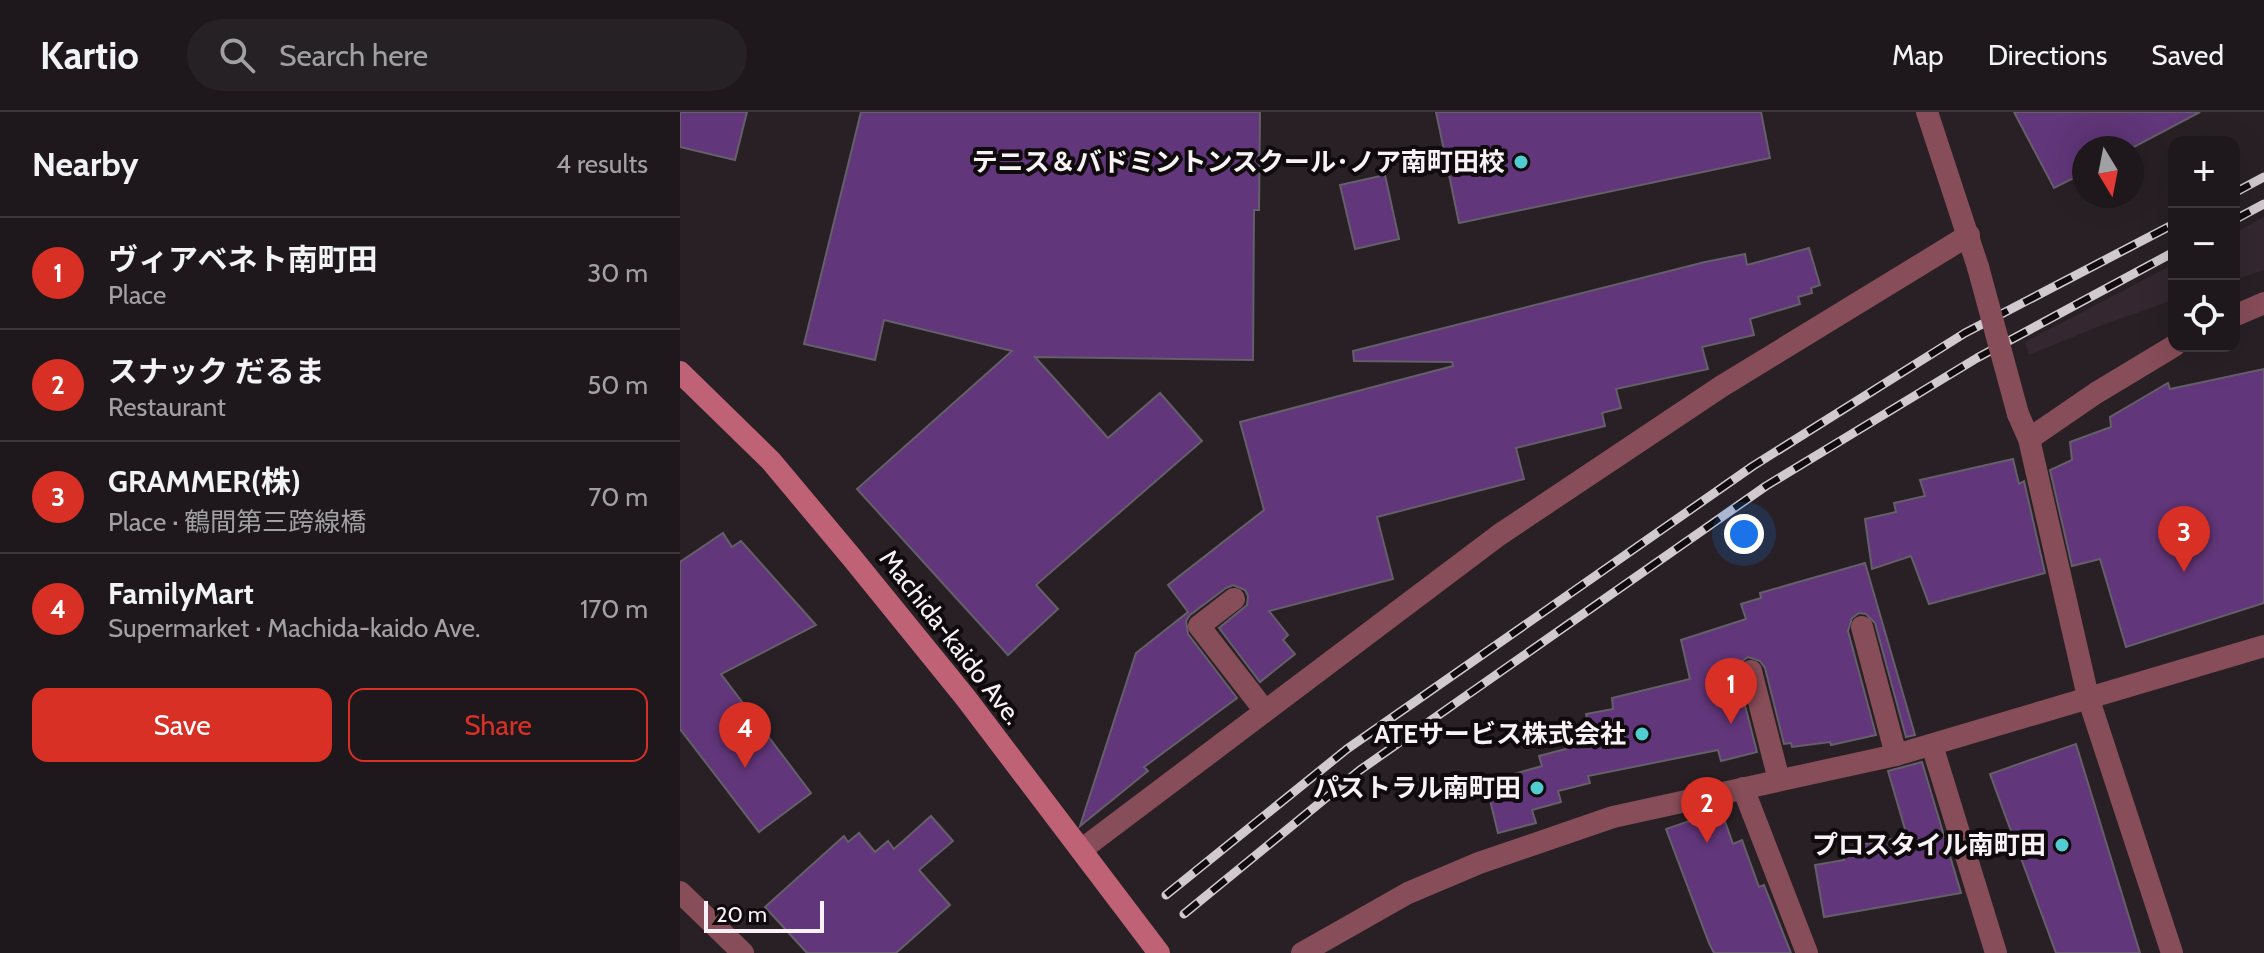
<!DOCTYPE html>
<meta charset="utf-8">
<style>
body{margin:0;font-family:Cabin,"Noto Sans JP",sans-serif;background:#262125;color:#f1f3f6}
.controls{position:absolute;right:24px;top:24px;display:grid;overflow:hidden;border-radius:16px;box-shadow:0 8px 32px #0002}
.controls button{width:72px;height:72px;display:grid;place-items:center;padding:0;border:0;border-bottom:2px solid #3c373b;background:#1e181c;color:#f1f3f6;font:40px sans-serif}
.compass{position:absolute;left:1392px;top:24px;width:72px;height:72px;border-radius:50%;background:#1e181c;box-shadow:0 8px 32px #0002;rotate:170deg}
.scale{position:absolute;left:24px;bottom:20px;width:120px;box-sizing:border-box;padding-left:8px;border:4px solid #f8f2f6;border-top:0;font-size:22px;line-height:28px;white-space:nowrap;color:#f8f2f6;-webkit-text-stroke:6px #0f0b0d;paint-order:stroke}
.you{position:absolute;left:1064px;top:422px;width:28px;height:28px;margin:-20px;border:6px solid #fff;border-radius:50%;background:#1a73e8;box-shadow:0 0 0 12px #1a73e833}
.badge{display:grid;place-items:center;width:52px;height:52px;border-radius:50%;background:#d93025;color:#fff;font-size:26px;font-weight:700}
.pin{position:absolute;translate:-50% -66px;filter:drop-shadow(0 2px 4px #0008)}
.pin::after{content:'';position:absolute;top:42px;width:28px;height:24px;background:inherit;clip-path:polygon(0 0,100% 0,50% 100%)}
.list{margin:0;padding:0;list-style:none}
h2{display:flex;justify-content:space-between;align-items:center;height:104px;margin:0;padding:0 32px;font-size:34px}
h2 small{font-size:26px;font-weight:400;color:#a1a0a3}
.list li{display:grid;grid-template-columns:52px 1fr auto;gap:24px;align-items:center;box-sizing:border-box;height:112px;padding:0 32px;border-top:2px solid #3c373b}
.list b{display:block;font-size:30px;white-space:nowrap}
.list p{margin:0;font-size:26px;white-space:nowrap;color:#a1a0a3}
.list em{font-size:26px;font-style:normal;color:#a1a0a3}
.actions{display:flex;gap:16px;padding:24px 32px}
.actions a{flex:1;padding:18px 0;border:2px solid #d93025;border-radius:16px;text-align:center;font-size:28px;color:#d93025}
.actions .main{background:#d93025;color:#fff}
.icon{flex:none;width:44px;height:44px;fill:none;stroke:currentColor;stroke-width:2;stroke-linecap:round;stroke-linejoin:round}
.map{position:relative;flex:none;width:1584px;height:841px;overflow:hidden}
header{display:flex;align-items:center;gap:48px;box-sizing:border-box;height:112px;padding:0 40px;background:#1e181c;border-bottom:2px solid #3c373b}
header strong{font-size:38px}
nav{display:flex;gap:44px;margin-inline-start:auto;font-size:28px}
.search{width:560px;height:72px;background:#262125;display:flex;align-items:center;gap:20px;box-sizing:border-box;padding:0 28px;border-radius:44px;color:#a1a0a3;font-size:30px}
main{display:flex}
aside{flex:1;background:#1e181c}
.map>svg:first-child{display:block}
.built{fill:#342730}
.building{fill:#61367a;stroke:#645f68;stroke-width:2}
.lines{fill:none;stroke-linecap:round;stroke-linejoin:round}
.service{stroke:#874d58;stroke-width:22}
.minor{stroke:#874d58;stroke-width:22}
.secondary{stroke:#bf6276;stroke-width:22}
.rail-casing{stroke:#d0c9ce;stroke-width:9}
.rail{stroke:#0f0b0d;stroke-width:6;stroke-dasharray:18;stroke-linecap:butt}
.minor-bridge{stroke:#874d58;stroke-width:22}
.poi-dot{fill:#51ccd1;stroke:#0f0b0d;stroke-width:3}
.labels{text-anchor:middle;dominant-baseline:central;stroke-width:8;stroke-linejoin:round;paint-order:stroke}
.poi-label{font-size:26px;font-weight:bold;fill:#f8f2f6;stroke:#0f0b0d;text-anchor:end}
.street-label{font-size:26px;fill:#f8f2f6;stroke:#0f0b0d}
</style>
<header>
<strong>Kartio</strong>
<div class="search"><svg class="icon" aria-label="search" viewBox="0 0 24 24"><circle cx="10" cy="10" r="6"/><path d="M15 15l6 6"/></svg>Search here</div>
<nav><a>Map</a><a>Directions</a><a>Saved</a></nav>
</header>
<main>
<aside>
<h2>Nearby<small>4 results</small></h2>
<ul class="list">
<li><span class="badge">1</span><div><b>ヴィアベネト南町田</b><p>Place</p></div><em>30 m</em></li>
<li><span class="badge">2</span><div><b>スナック だるま</b><p>Restaurant</p></div><em>50 m</em></li>
<li><span class="badge">3</span><div><b>GRAMMER(株)</b><p>Place · 鶴間第三跨線橋</p></div><em>70 m</em></li>
<li><span class="badge">4</span><div><b>FamilyMart</b><p>Supermarket · Machida-kaido Ave.</p></div><em>170 m</em></li>
</ul>
<div class="actions"><a class="main">Save</a><a>Share</a></div>
</aside>
<div class="map">
<svg width="1584" height="841" viewBox="0 0 1584 841">
<rect width="100%" height="100%" fill="#282025"/>
<g class="built">
<polygon points="1584,105 1584,158 1554,168 1554,121"/>
<polygon points="1494,152 1494,188 1422,213 1349,243 1345,230"/>
</g>
<g class="building">
<polygon points="0,0 67,0 55,48 0,35"/>
<polygon points="181,0 580,0 579,98 574,98 573,248 355,245 428,326 480,281 522,329 356,473 378,497 328,543 177,377 332,239 204,208 195,248 124,232"/>
<polygon points="756,0 1081,0 1090,46 779,111"/>
<polygon points="1334,0 1520,0 1452,36 1404,36 1404,61 1374,76"/>
<polygon points="705,63 719,127 675,137 660,73"/>
<polygon points="1129,136 1140,173 1131,176 1132,181 1118,185 1120,192 1070,207 1074,223 1022,235 1028,257 936,277 941,296 922,301 925,314 836,336 844,367 697,405 713,467 589,499 608,523 603,528 615,542 580,570 539,516 567,493 568,484 565,478 553,473 546,476 510,503 506,509 508,522 557,586 464,655 468,659 400,714 456,541 508,500 488,473 584,398 560,310 773,254 772,250 674,249 673,239 1025,150 1065,142 1067,153"/>
<polygon points="1584,257 1584,491 1446,535 1420,447 1392,454 1370,358 1392,348 1390,330 1431,315 1430,305 1488,271 1490,277"/>
<polygon points="1333,347 1339,372 1344,369 1365,461 1249,492 1231,444 1192,457 1185,407 1216,400 1214,391 1245,384 1240,368"/>
<polygon points="43,421 52,435 61,429 136,513 41,562 131,681 79,720 0,617 0,450"/>
<polygon points="1185,451 1235,623 1226,625 1195,511 1186,502 1179,501 1172,506 1168,519 1196,623 1151,633 1150,630 1112,635 1111,631 1104,632 1085,556 1080,549 1068,545 1061,550 1057,562 1077,640 1041,649 1038,638 908,664 910,671 878,679 881,690 852,698 856,711 818,721 808,680 837,673 834,662 862,654 859,644 912,630 906,602 933,597 932,586 1010,567 1001,528 1066,507 1061,492 1081,486 1080,481"/>
<polygon points="1396,632 1460,841 1376,841 1310,662"/>
<polygon points="1242,650 1281,781 1144,805 1135,753 1164,748 1164,736 1227,724 1208,659"/>
<polygon points="1041,698 1053,732 1062,728 1079,775 1084,773 1111,841 1034,841 1029,831 986,717"/>
<polygon points="251,704 273,729 239,758 270,793 216,841 127,841 85,795 164,724 168,730 179,721 195,740 208,729 214,737"/>
</g>
<g class="lines">
<polyline class="service" points="554,487 519,514 585,599"/>
<g class="minor">
<polyline points="1247,0 1298,155"/>
<polyline points="1554,204 1584,191"/>
<polyline points="1338,302 1349,327 1408,585 1492,841"/>
<polyline points="1349,327 1416,281 1494,234"/>
<polyline points="1182,515 1216,643"/>
<polyline points="1071,559 1099,668"/>
<polyline points="1252,633 1316,841"/>
<polyline points="1063,676 1127,841"/>
<polyline points="401,738 819,423 1042,274 1289,123"/>
<polyline points="0,780 63,841"/>
<polyline points="622,841 728,781 799,751 933,705 1216,643 1584,534"/>
</g>
<polyline class="secondary" points="0,260 91,349 173,447 285,585 479,841"/>
<g class="rail-casing">
<g id="rail">
<polyline points="1554,81 1584,65"/>
<polyline points="1554,108 1584,92"/>
<polyline points="486,783 667,637 1073,354 1285,221 1494,112"/>
<polyline points="504,802 680,658 1086,374 1297,246 1494,140"/>
</g>
</g>
<use href="#rail" class="rail"/>
<polyline class="minor-bridge" points="1298,155 1338,302"/>
</g>
<g class="poi-dot">
<circle cx="841" cy="50" r="8"/>
<circle cx="962" cy="622" r="8"/>
<circle cx="857" cy="676" r="8"/>
<circle cx="1382" cy="733" r="8"/>
</g>
<g class="labels">
<g class="poi-label">
<text x="825" y="50">テニス＆バドミントンスクール･ノア南町田校</text>
<text x="946" y="622">ATEサービス株式会社</text>
<text x="841" y="676">パストラル南町田</text>
<text x="1366" y="733">プロスタイル南町田</text>
</g>
<g class="street-label">
<text transform="translate(271 525) rotate(52)">Machida-kaido Ave.</text>
</g>
</g>
</svg>
<div class="controls">
<button>+</button>
<button>−</button>
<button><svg class="icon" aria-label="locate" viewBox="0 0 24 24"><circle cx="12" cy="12" r="6"/><path d="M12 2v4M12 18v4M2 12h4M18 12h4"/></svg></button>
</div>
<svg class="compass" viewBox="-18 -18 36 36"><path d="M0-13l5 13h-10z" fill="#e53935"/><path d="M0 13l5-13h-10z" fill="#a1a0a3"/></svg>
<div class="scale">20 m</div>
<div class="you"></div>
<div class="pin badge" style="left:1051px;top:612px">1</div>
<div class="pin badge" style="left:1027px;top:731px">2</div>
<div class="pin badge" style="left:1504px;top:460px">3</div>
<div class="pin badge" style="left:65px;top:656px">4</div>
</div>
</main>
